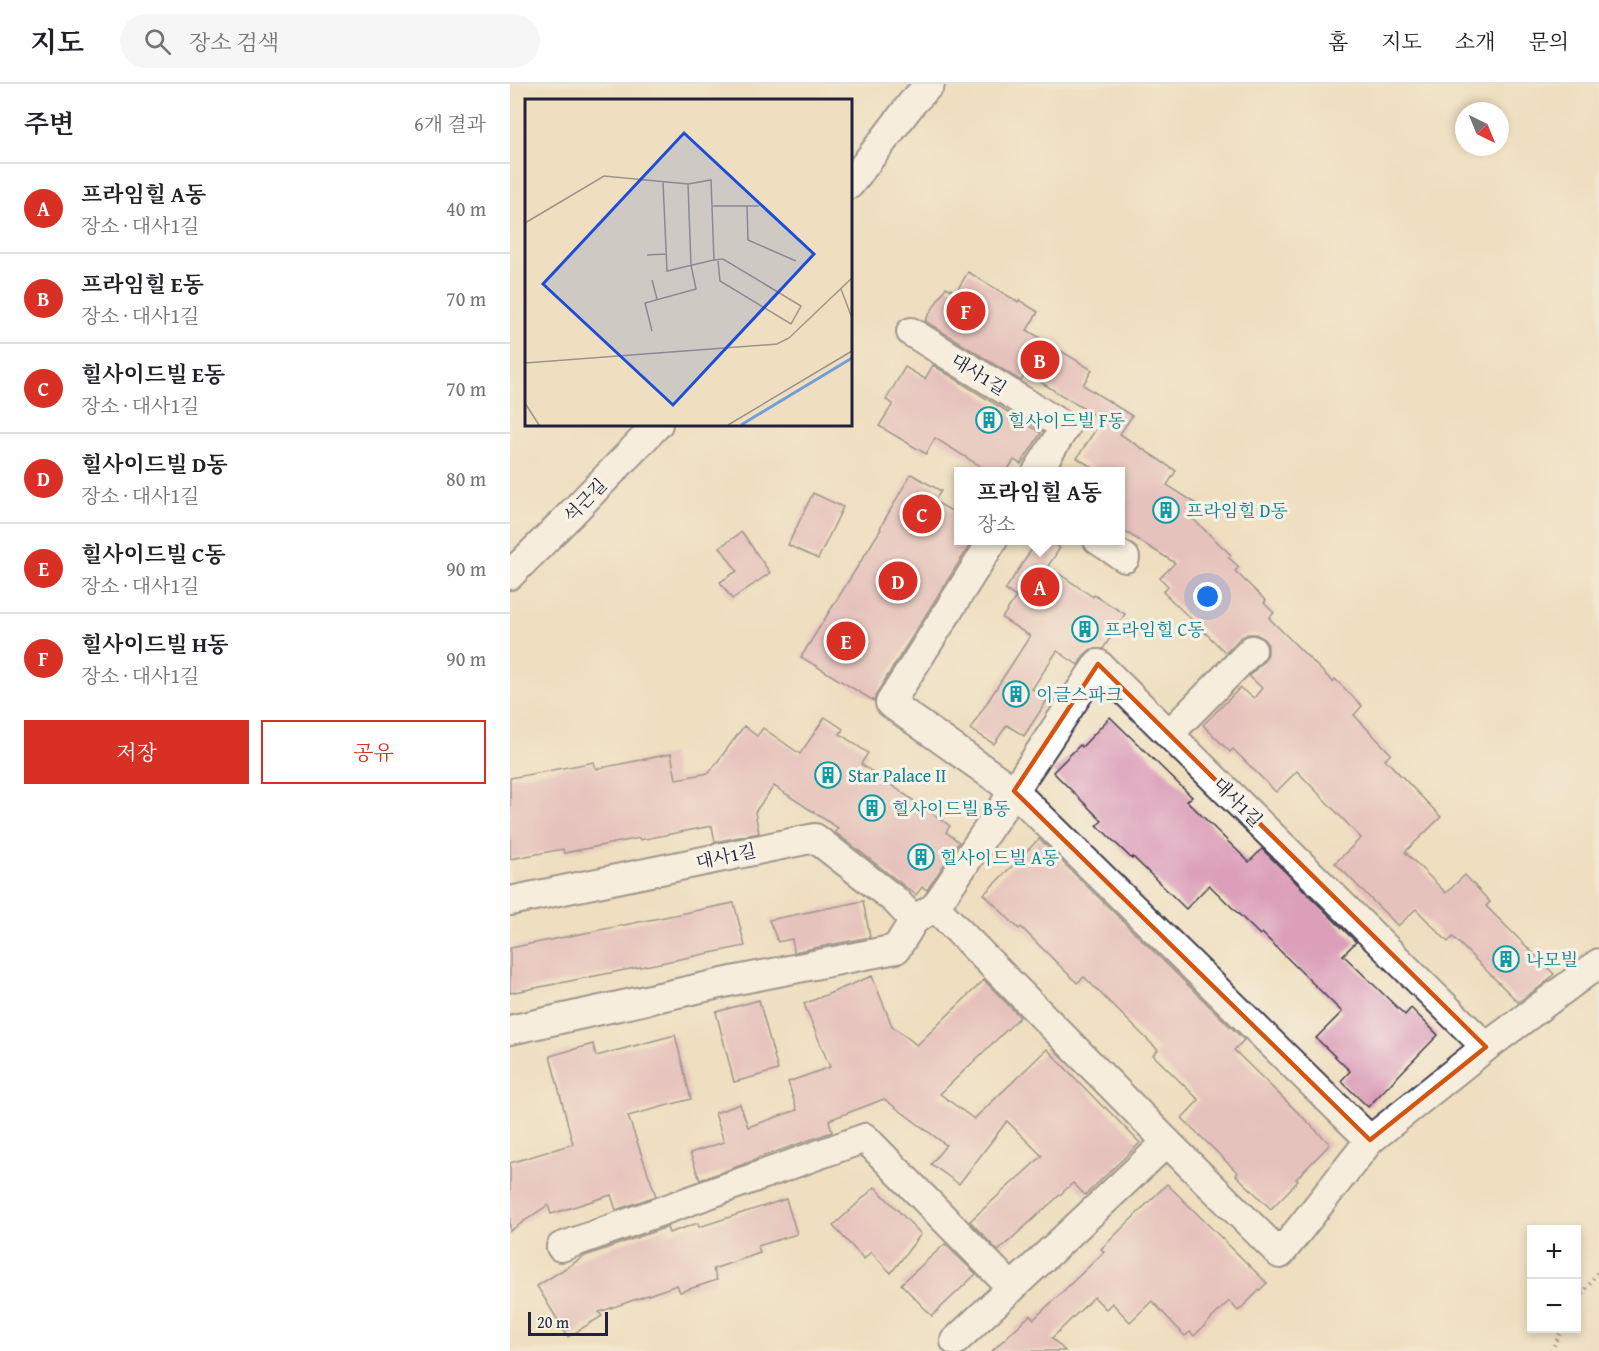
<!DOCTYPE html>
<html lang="ko">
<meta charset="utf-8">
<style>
body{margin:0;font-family:"Gentium Book Plus","Noto Serif KR",serif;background:#f6f6f6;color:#202124}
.controls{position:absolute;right:18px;bottom:18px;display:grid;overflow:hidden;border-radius:0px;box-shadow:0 3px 9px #0003}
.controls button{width:54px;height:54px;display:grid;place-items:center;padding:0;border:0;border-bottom:2px solid #e0e0e0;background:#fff;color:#202124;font:30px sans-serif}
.compass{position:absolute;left:945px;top:18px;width:54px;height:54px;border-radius:50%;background:#fff;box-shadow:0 3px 9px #0003;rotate:137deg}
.scale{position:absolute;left:18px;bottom:15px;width:80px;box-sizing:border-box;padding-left:6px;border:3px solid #22223b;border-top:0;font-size:16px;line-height:21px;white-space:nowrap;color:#22223b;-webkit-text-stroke:4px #f7f3e8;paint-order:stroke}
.you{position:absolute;left:698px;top:513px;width:21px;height:21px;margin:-15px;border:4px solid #fff;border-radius:50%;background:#1a73e8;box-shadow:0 0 0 9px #1a73e833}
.badge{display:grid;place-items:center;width:39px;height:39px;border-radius:50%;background:#d93025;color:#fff;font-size:20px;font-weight:700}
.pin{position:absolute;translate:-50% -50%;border:3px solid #fff;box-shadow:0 2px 6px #0006}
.popup{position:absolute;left:444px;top:383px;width:171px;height:78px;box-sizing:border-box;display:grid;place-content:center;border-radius:0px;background:#fff;filter:drop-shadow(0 2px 4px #0005);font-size:20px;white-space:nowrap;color:#757577}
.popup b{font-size:22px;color:#202124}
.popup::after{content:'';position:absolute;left:50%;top:100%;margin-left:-12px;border:12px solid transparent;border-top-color:#fff}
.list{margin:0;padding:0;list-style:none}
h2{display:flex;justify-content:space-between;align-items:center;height:78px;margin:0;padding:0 24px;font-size:26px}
h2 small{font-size:20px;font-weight:400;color:#757577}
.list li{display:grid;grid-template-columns:39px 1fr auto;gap:18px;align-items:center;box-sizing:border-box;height:90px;padding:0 24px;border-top:2px solid #e0e0e0}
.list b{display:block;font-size:22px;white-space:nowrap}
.list p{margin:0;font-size:20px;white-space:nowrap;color:#757577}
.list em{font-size:20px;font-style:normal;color:#757577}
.actions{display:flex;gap:12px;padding:18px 24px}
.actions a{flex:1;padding:14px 0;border:2px solid #d93025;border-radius:0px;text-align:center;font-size:21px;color:#d93025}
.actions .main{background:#d93025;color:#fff}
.icon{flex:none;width:33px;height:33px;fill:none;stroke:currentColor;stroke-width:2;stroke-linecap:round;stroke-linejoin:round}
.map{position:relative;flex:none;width:1089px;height:1267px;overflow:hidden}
header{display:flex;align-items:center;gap:36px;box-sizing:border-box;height:84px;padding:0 30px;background:#fff;border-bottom:2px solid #e0e0e0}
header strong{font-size:28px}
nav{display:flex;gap:33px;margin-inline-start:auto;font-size:21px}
.search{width:420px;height:54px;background:#f6f6f6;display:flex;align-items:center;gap:15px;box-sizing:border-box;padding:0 21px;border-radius:33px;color:#757577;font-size:22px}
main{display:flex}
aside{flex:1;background:#fff}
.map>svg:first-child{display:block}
.building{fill:#db9fb9}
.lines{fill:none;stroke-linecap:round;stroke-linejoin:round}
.minor-casing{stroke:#413e4f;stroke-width:32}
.path{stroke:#413e4f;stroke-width:4;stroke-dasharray:1.5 4.5;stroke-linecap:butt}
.minor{stroke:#fff;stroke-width:28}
.marked{fill:none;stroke:#d45411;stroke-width:4.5;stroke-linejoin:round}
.labels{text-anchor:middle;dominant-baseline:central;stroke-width:6;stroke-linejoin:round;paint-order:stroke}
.street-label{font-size:18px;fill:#22223b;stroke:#f7f3e8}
.culture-label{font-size:18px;fill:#0d838f;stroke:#f7f3e8;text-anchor:start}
.inset-river{fill:none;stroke:#6fa0d9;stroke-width:3}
.inset-road{fill:none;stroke:#9d938b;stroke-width:1.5}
.view{fill:#1d4ed8;fill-opacity:0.15;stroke:#1d4ed8;stroke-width:3}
.inset-edge{fill:none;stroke:#22223b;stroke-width:3}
</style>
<header>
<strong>지도</strong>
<div class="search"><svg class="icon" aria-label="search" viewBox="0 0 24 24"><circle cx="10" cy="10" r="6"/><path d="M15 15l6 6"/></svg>장소 검색</div>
<nav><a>홈</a><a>지도</a><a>소개</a><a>문의</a></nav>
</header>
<main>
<aside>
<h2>주변<small>6개 결과</small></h2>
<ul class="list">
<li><span class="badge">A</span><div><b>프라임힐 A동</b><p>장소 · 대사1길</p></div><em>40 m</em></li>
<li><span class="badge">B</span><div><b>프라임힐 E동</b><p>장소 · 대사1길</p></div><em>70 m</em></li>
<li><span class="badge">C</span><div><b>힐사이드빌 E동</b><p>장소 · 대사1길</p></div><em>70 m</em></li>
<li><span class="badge">D</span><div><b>힐사이드빌 D동</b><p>장소 · 대사1길</p></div><em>80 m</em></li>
<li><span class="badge">E</span><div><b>힐사이드빌 C동</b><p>장소 · 대사1길</p></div><em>90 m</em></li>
<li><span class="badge">F</span><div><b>힐사이드빌 H동</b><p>장소 · 대사1길</p></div><em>90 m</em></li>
</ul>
<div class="actions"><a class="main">저장</a><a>공유</a></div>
</aside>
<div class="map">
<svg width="1089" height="1267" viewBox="0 0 1089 1267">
<rect width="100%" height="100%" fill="#f7f3e8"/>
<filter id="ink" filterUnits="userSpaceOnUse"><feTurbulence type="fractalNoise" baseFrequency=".0167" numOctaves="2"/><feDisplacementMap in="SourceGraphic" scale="12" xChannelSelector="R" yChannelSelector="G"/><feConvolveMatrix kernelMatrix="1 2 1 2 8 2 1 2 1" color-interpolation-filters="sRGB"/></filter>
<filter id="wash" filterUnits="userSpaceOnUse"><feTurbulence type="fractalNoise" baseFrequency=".008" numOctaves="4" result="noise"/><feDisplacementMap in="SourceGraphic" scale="24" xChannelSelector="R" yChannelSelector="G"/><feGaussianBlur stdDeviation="1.35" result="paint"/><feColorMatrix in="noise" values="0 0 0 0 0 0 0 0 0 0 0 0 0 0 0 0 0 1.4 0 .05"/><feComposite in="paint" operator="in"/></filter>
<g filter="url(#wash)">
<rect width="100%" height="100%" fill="#efdfc0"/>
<g id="blocks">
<g class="building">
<polygon points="458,188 508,218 509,216 528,228 517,246 582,286 573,301 622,332 610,350 666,387 657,401 690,422 682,434 721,471 718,473 729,483 725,487 756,517 754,519 764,529 759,534 823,598 825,595 852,622 844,631 881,670 875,675 931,733 895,768 936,809 955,791 980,818 976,822 1044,890 1034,900 1008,918 943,853 938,858 906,825 888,842 825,779 851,754 787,687 766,708 723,665 720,668 693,641 730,604 744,614 752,604 739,592 754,577 758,570 758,561 753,554 746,550 738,550 730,554 716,569 653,508 658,502 650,494 665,479 611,445 611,387 588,387 567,374 592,336 516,289 511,297 415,237 436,203 446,208"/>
<polygon points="423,281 531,349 511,380 504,376 497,387 478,387 425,354 416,370 369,342 383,320 376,316 395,283 415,295"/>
<polygon points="401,390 431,407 424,417 449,431 449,456 463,456 366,610 364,617 291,573 371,445 370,444"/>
<polygon points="303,409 333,423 308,475 278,461"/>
<polygon points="232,448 260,489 222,515 210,498 227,487 210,463"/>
<polygon points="528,456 538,456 550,464 538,482 583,513 584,511 615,530 593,565 581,565 574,571 568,581 547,567 522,605 538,615 514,652 497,641 484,660 460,645 520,552 492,534 506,513 495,506"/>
<polygon points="315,633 333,645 330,650 358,669 351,680 440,742 436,748 449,758 417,806 412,803 406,811 325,748 328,744 264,702 245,728 249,749 205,758 202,742 130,756 129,754 54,769 53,765 0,775 0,694 84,678 86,685 161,670 166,695 199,689 234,642 247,652 253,644 290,670"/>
<polygon points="600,633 682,713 677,717 739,778 752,765 846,858 833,871 895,931 901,924 928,951 858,1023 831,997 840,987 806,954 832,928 752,849 750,851 699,801 676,825 623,773 622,775 587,741 592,737 543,688 570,661 572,663"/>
<polygon points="529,755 734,956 724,966 820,1060 786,1095 788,1097 761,1125 726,1091 728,1089 672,1034 689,1016 643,971 648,966 574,893 567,899 511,843 509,845 474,810"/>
<polygon points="353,817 360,853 284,868 282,855 268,858 259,836"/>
<polygon points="224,819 235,862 0,909 0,864"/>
<polygon points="362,892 382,942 407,961 474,896 510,933 430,1010 464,1035 537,965 594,1024 595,1023 630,1059 575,1111 563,1099 488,1167 460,1137 532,1072 497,1037 449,1100 421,1080 436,1061 374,1015 319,1036 322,1048 248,1074 248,1075 190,1096 180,1069 214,1058 205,1029 230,1020 238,1043 287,1026 278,998 320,983 294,920"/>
<polygon points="249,916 268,986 224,998 206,928"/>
<polygon points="165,951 181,1015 118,1032 146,1112 106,1126 101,1111 41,1130 38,1121 0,1147 0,1079 63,1060 40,972 83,960 86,972"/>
<polygon points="657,1100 757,1199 728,1227 719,1217 684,1252 680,1248 675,1252 642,1217 620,1238 602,1219 596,1225 584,1213 542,1254 555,1267 482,1267 520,1231 524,1235 594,1168 591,1165"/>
<polygon points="365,1103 411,1150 381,1189 361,1168 354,1175 323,1142"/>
<polygon points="276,1115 287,1150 248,1162 250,1169 203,1185 207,1196 170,1208 167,1201 89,1228 92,1232 58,1253 27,1202 75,1172 157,1143 159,1149 188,1139 189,1143"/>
<polygon points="435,1160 466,1190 422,1232 391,1200"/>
</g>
</g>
</g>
<g filter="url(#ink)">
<use href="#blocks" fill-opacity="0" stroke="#413e4f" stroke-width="1.5"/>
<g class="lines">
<g class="minor-casing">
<g id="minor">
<polyline points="340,100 402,19 420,0"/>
<polyline points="401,248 555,343 527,388"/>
<polyline points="483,456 380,619 504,707 860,1056"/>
<polyline points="588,456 615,474"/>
<polyline points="0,491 62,429 148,340"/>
<polyline points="659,650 742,566"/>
<polyline points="0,817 305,754 385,816 404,836"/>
<polyline points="0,946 227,896 386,865 404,836 425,823"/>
<polyline points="976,963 588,580 504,707 425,823 657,1058 770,1170 860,1056 976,963 1089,879"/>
<polyline points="51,1163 355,1054 502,1204"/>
<polyline points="445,1257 657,1058"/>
</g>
</g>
<g class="path">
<polyline points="1066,1220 1089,1186"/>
<polyline points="1041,1267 1053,1244"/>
</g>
<use href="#minor" class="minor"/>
</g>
</g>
<path d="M0 0H1089V1267H0ZM588,580L976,963L860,1056L504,707Z" fill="#efdfc0" fill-opacity=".55" fill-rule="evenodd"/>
<path class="marked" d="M588,580L976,963L860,1056L504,707Z"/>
<defs>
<g id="building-ring" transform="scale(1.35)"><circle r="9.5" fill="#f7f3e8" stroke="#0f9aa8" stroke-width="1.5"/><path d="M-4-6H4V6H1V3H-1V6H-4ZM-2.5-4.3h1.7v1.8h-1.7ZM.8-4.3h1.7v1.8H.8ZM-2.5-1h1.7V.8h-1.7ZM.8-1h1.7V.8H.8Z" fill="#0f9aa8"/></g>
</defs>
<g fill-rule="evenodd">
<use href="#building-ring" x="479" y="336"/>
<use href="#building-ring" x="656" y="426"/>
<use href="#building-ring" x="575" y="545"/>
<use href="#building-ring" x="506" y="610"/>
<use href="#building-ring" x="318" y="691"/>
<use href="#building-ring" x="362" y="724"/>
<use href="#building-ring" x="411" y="773"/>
<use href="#building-ring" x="996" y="875"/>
</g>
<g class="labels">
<g class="street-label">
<text transform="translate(469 290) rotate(32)">대사1길</text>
<text transform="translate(75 416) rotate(-46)">석근길</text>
<text transform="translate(728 718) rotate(45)">대사1길</text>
<text transform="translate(216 772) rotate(-12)">대사1길</text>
</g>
<g class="culture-label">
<text x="498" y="336">힐사이드빌 F동</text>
<text x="676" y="426">프라임힐 D동</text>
<text x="594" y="545">프라임힐 C동</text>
<text x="526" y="610">이글스파크</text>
<text x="338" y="691">Star Palace II</text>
<text x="382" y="724">힐사이드빌 B동</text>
<text x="430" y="773">힐사이드빌 A동</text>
<text x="1016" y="875">나모빌</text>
</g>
</g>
<g transform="translate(15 15)">
<rect width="327" height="327" fill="#efdfc0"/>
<path class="inset-river" d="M216,326L327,259"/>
<path class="inset-road" d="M187,107H234M222,107L223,141L271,162M0,124L79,77L163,85L186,81L189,161L142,172L138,83M122,156L141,155M189,161L198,160L276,207L266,225L195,182L193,162M127,181L132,200M316,190L327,219M127,232L120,204L171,190L166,166L163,85M0,264L252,245L264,239L327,179M0,304L14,326M203,326L327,252"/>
<path class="view" d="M159,34L289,155L148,306L18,185Z"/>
<rect width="327" height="327" class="inset-edge"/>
</g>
</svg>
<div class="controls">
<button>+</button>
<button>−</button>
</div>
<svg class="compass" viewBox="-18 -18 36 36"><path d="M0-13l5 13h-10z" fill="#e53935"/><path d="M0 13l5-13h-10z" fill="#757577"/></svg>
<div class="scale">20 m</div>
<div class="you"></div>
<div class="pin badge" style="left:530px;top:503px">A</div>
<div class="popup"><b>프라임힐 A동</b>장소</div>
<div class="pin badge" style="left:530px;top:276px">B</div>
<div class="pin badge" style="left:412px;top:430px">C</div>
<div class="pin badge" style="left:388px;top:497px">D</div>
<div class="pin badge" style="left:336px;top:557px">E</div>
<div class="pin badge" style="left:456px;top:227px">F</div>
</div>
</main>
